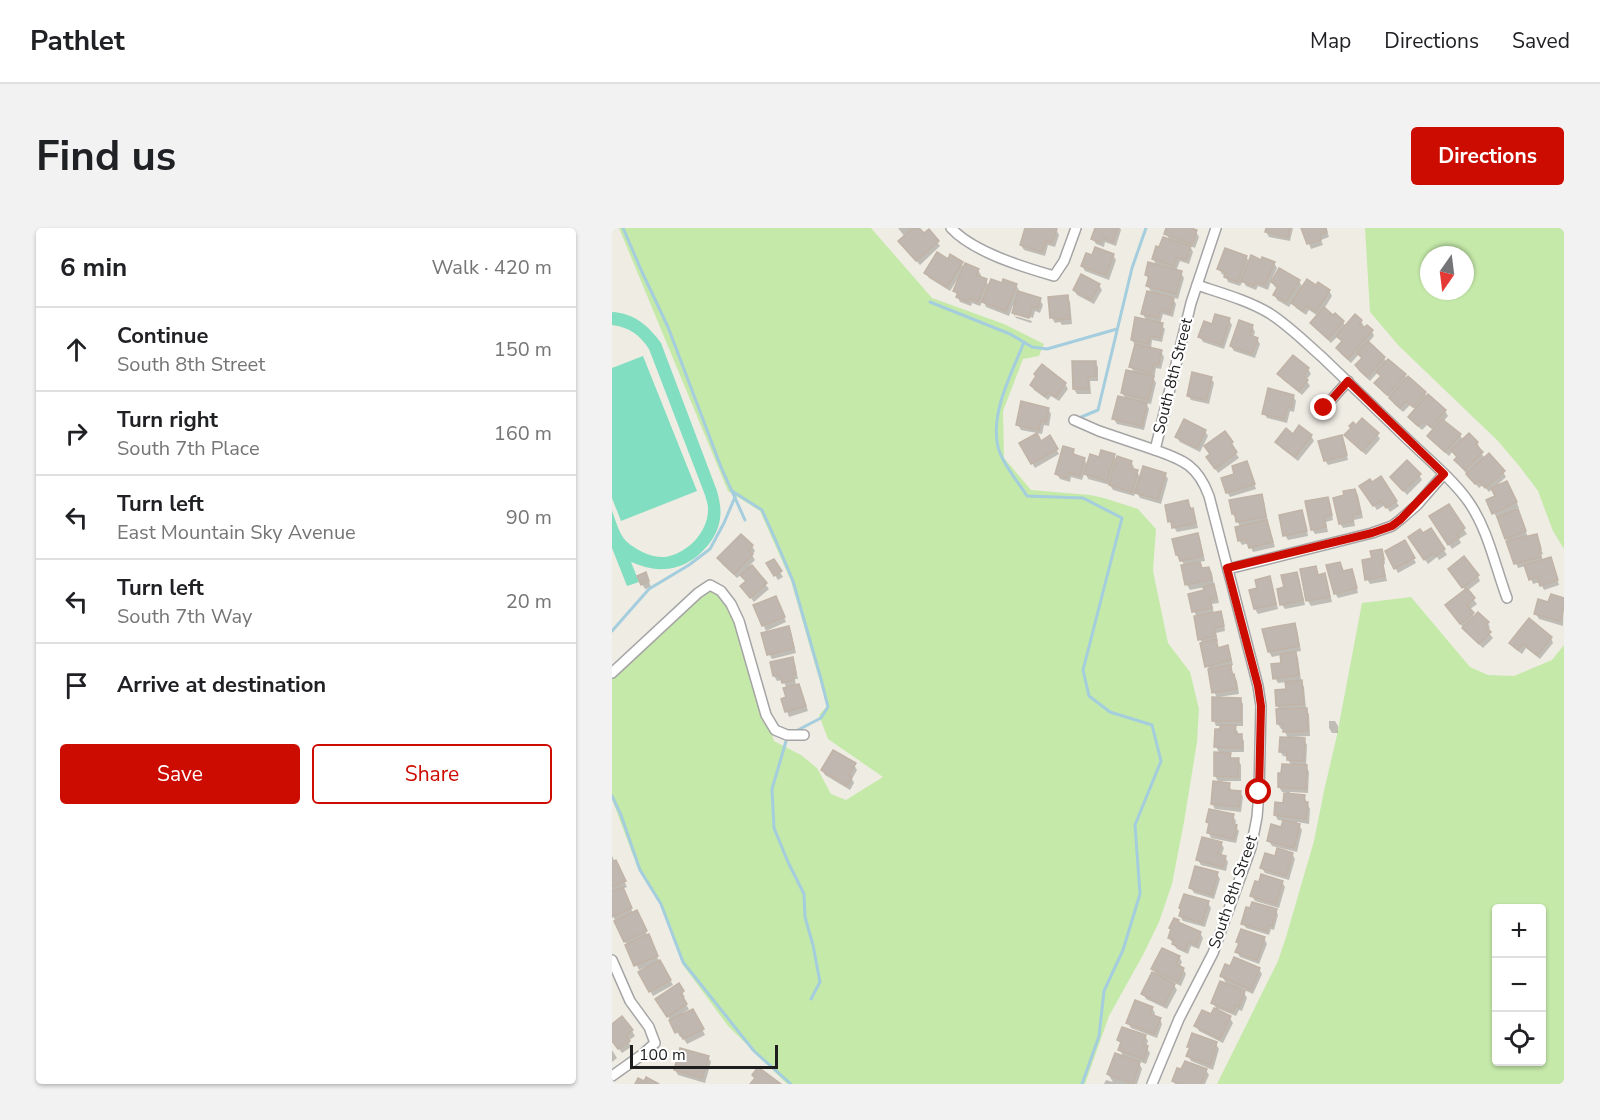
<!DOCTYPE html>
<meta charset="utf-8">
<style>
body{margin:0;font-family:"Nunito Sans",sans-serif;background:#f2f2f2;color:#202124}
.controls{position:absolute;right:18px;bottom:18px;display:grid;overflow:hidden;border-radius:6px;box-shadow:0 2px 4px #0004}
.controls button{width:54px;height:54px;display:grid;place-items:center;padding:0;border:0;border-bottom:2px solid #e0e0e0;background:#fff;color:#202124;font:30px sans-serif}
.compass{position:absolute;left:808px;top:18px;width:54px;height:54px;border-radius:50%;background:#fff;box-shadow:0 2px 4px #0004;rotate:194deg}
.scale{position:absolute;left:18px;bottom:15px;width:148px;box-sizing:border-box;padding-left:6px;border:3px solid #1e1e1e;border-top:0;font-size:16px;line-height:21px;white-space:nowrap;color:#1e1e1e;-webkit-text-stroke:4px #fff;paint-order:stroke}
.stop{position:absolute;width:18px;height:18px;margin:-14px;border:4px solid #cc0c00;border-radius:50%;background:#fff}
.stop.end{background:#cc0c00;border-color:#fff;box-shadow:0 2px 6px #0008}
.list{margin:0;padding:0;list-style:none}
h2{display:flex;justify-content:space-between;align-items:center;height:78px;margin:0;padding:0 24px;font-size:26px}
h2 small{font-size:20px;font-weight:400;color:#757577}
.list li{display:grid;grid-template-columns:39px 1fr auto;gap:18px;align-items:center;box-sizing:border-box;height:84px;padding:0 24px;border-top:2px solid #e0e0e0}
.list b{display:block;font-size:22px;white-space:nowrap}
.list p{margin:0;font-size:20px;white-space:nowrap;color:#757577}
.list em{font-size:20px;font-style:normal;color:#757577}
.actions{display:flex;gap:12px;padding:18px 24px}
.actions a{flex:1;padding:14px 0;border:2px solid #cc0c00;border-radius:6px;text-align:center;font-size:21px;color:#cc0c00}
.actions .main{background:#cc0c00;color:#fff}
.icon{flex:none;width:33px;height:33px;fill:none;stroke:currentColor;stroke-width:2;stroke-linecap:round;stroke-linejoin:round}
.map{position:relative;flex:none;width:952px;height:856px;overflow:hidden;border-radius:6px}
header{display:flex;align-items:center;gap:36px;box-sizing:border-box;height:84px;padding:0 30px;background:#fff;border-bottom:2px solid #e0e0e0}
header strong{font-size:28px}
nav{display:flex;gap:33px;margin-inline-start:auto;font-size:21px}
.intro{display:flex;align-items:center;justify-content:space-between;box-sizing:border-box;height:144px;padding:0 36px}
h1{margin:0;font-size:42px}
.button{padding:15px 27px;border-radius:6px;background:#cc0c00;color:#fff;font-size:21px;font-weight:700}
main{display:flex;gap:36px;padding:0 36px}
aside{flex:1;background:#fff;border-radius:6px;box-shadow:0 2px 4px #0004}
.map>svg:first-child{display:block}
.grass{fill:#c5e9a9;fill-rule:evenodd}
.pitch{fill:#81dec0}
.shadow{fill:#0003}
.lines{fill:none;stroke-linecap:round;stroke-linejoin:round}
.stream{stroke:#a4cddd;stroke-width:3}
.building{fill:#c0b8b0;stroke:#c1b3a6;stroke-width:1.5}
.street-casing{stroke:#a5a5a5;stroke-width:12}
.street{stroke:#fff;stroke-width:9}
.route{stroke:#cc0c00;stroke-width:8}
.labels{text-anchor:middle;dominant-baseline:central;stroke-width:4.5;stroke-linejoin:round;paint-order:stroke}
.street-label{font-size:16px;fill:#1e1e1e;stroke:#fff}
</style>
<header>
<strong>Pathlet</strong>
<nav><a>Map</a><a>Directions</a><a>Saved</a></nav>
</header>
<div class="intro"><h1>Find us</h1><a class="button">Directions</a></div>
<main>
<aside>
<h2>6 min<small>Walk · 420 m</small></h2>
<ul class="list">
<li><svg class="icon" aria-label="ahead" viewBox="0 0 24 24"><path d="M12 20V5M6 11l6-6 6 6"/></svg><div><b>Continue</b><p>South 8th Street</p></div><em>150 m</em></li>
<li><svg class="icon" aria-label="right" viewBox="0 0 24 24"><path d="M7 20v-9h11M14 6l5 5-5 5"/></svg><div><b>Turn right</b><p>South 7th Place</p></div><em>160 m</em></li>
<li><svg class="icon" aria-label="left" viewBox="0 0 24 24"><path d="M17 20v-9H6M10 6l-5 5 5 5"/></svg><div><b>Turn left</b><p>East Mountain Sky Avenue</p></div><em>90 m</em></li>
<li><svg class="icon" aria-label="left" viewBox="0 0 24 24"><path d="M17 20v-9H6M10 6l-5 5 5 5"/></svg><div><b>Turn left</b><p>South 7th Way</p></div><em>20 m</em></li>
<li><svg class="icon" aria-label="arrive" viewBox="0 0 24 24"><path d="M6 21V4h12l-3 4 3 4H6"/></svg><div><b>Arrive at destination</b></div></li>
</ul>
<div class="actions"><a class="main">Save</a><a>Share</a></div>
</aside>
<div class="map">
<svg width="952" height="856" viewBox="0 0 952 856">
<rect width="100%" height="100%" fill="#efece4"/>
<g class="grass">
<polygon points="7,0 259,0 320,70 392,96 432,116 427,128 411,131 391,183 392,230 419,262 478,267 492,270 526,281 544,301 541,343 556,415 578,444 587,481 585,514 572,594 560,656 547,694 531,727 497,788 473,856 175,856 116,798 71,737 46,670 25,638 0,571 0,445 98,357 119,376 162,513 189,527 205,540 219,566 234,572 271,549 216,511 207,487 215,478 179,353 148,283 116,263"/>
<path d="M753,0H952V321L941,303L926,263L908,239L886,213L787,118L758,84ZM817,27H853V63H817Z"/>
<path d="M799,369L858,439L876,447L902,448L940,432L952,417V856H605L666,733L674,709L702,613L712,563L725,507L750,375ZM930,680V834H885V680Z"/>
</g>
<g class="pitch">
<path d="M0,84C22,85 37,98 49,115L105,263C108,274 110,284 107,296C101,319 76,341 52,341C40,342 30,338 19,334L27,354L15,358L0,320V283C4,293 7,306 14,313C24,322 39,330 53,329C75,326 97,304 96,280C96,276 94,271 93,267L37,121C28,107 17,99 0,97Z"/>
<polygon points="31,128 85,263 9,293 0,270 0,140"/>
</g>
<g class="shadow">
<polygon points="286,0 305,0 312,7 325,14 328,18 308,37 291,18 293,9"/>
<polygon points="415,0 443,0 447,7 443,19 436,17 433,28 412,22 409,17"/>
<polygon points="485,0 508,0 509,2 504,18 493,14 492,19 484,16 481,11"/>
<polygon points="556,0 581,0 580,2 584,4 587,9 583,20 578,18 581,24 577,36 568,33 564,43 569,45 572,50 566,71 560,69 564,76 561,89 551,86 548,96 553,101 550,114 540,112 539,121 549,124 552,129 549,141 544,140 542,151 544,155 539,176 534,175 537,181 532,202 505,196 502,191 514,171 510,165 523,146 519,139 523,117 520,112 535,93 530,85 540,66 536,58 537,52 534,47 545,38 541,31 548,21 558,12 554,6"/>
<polygon points="655,0 681,0 678,13 657,9 654,4"/>
<polygon points="691,0 714,0 717,9 709,12 711,17 699,21"/>
<polygon points="501,27 504,32 497,52 473,43 470,38 481,29"/>
<polygon points="634,29 638,35 650,34 662,35 665,40 660,51 662,52 687,53 691,60 717,63 720,68 712,81 721,89 723,87 731,94 734,99 743,88 749,93 753,100 760,103 762,108 756,115 772,130 775,135 793,147 795,152 813,165 815,170 817,169 833,183 836,188 831,194 848,207 851,212 865,215 868,220 867,221 873,231 891,244 894,249 883,259 898,259 907,280 904,281 916,309 924,307 931,326 929,327 931,333 941,336 947,357 932,362 928,354 921,356 914,338 906,340 886,289 885,290 882,285 885,269 881,260 877,264 871,257 867,260 847,237 844,232 846,231 841,223 837,228 820,213 817,208 822,203 815,197 810,202 801,194 798,189 804,182 798,177 791,184 782,176 779,171 767,160 764,155 769,149 766,144 758,153 747,143 744,138 750,131 747,126 739,135 729,126 726,121 731,115 726,108 719,115 703,100 700,95 706,88 697,82 694,87 684,80 680,74 677,79 665,72 663,67 666,61 663,59 659,53 656,62 646,58 644,62 634,58 631,53 628,58 616,54 614,48 610,46 607,41"/>
<polygon points="336,33 349,35 352,40 366,42 369,47 368,50 374,52 377,59 391,57 404,57 407,62 406,65 428,72 431,77 428,85 423,83 421,90 403,85 403,88 420,93 419,95 404,90 401,85 403,78 401,77 397,88 374,79 371,72 368,78 360,75 359,78 348,74 343,63 348,50 347,49 338,63 317,50 314,45"/>
<polygon points="487,57 490,62 482,76 465,67 462,62"/>
<polygon points="455,69 458,74 460,96 450,97 448,94 443,95 440,90"/>
<polygon points="617,92 620,97 612,121 591,114 588,109"/>
<polygon points="640,98 643,104 641,110 645,111 648,116 643,130 622,123 619,118"/>
<polygon points="681,129 696,141 699,146 694,152 698,158 690,167 670,151 667,146"/>
<polygon points="483,134 486,139 486,153 478,153 479,166 465,166 462,161"/>
<polygon points="599,150 602,155 597,176 579,172 576,167"/>
<polygon points="453,156 456,161 447,173 439,168 436,172 422,162 420,157"/>
<polygon points="681,168 684,173 682,184 678,183 675,195 655,190 652,185"/>
<polygon points="436,181 439,186 437,198 432,197 430,206 409,202 406,197"/>
<polygon points="593,203 596,208 588,224 568,214 565,209"/>
<polygon points="765,206 768,211 754,227 737,212 734,207"/>
<polygon points="681,208 699,208 702,213 686,233 668,219 665,214"/>
<polygon points="437,209 447,226 423,240 409,216 428,215"/>
<polygon points="729,209 732,214 736,232 716,237 713,232"/>
<polygon points="620,215 623,220 621,221 627,230 606,245 599,234"/>
<polygon points="461,223 464,228 472,231 476,238 488,230 502,228 505,233 519,234 522,239 521,243 525,244 529,251 553,246 556,251 549,276 528,270 524,263 522,268 501,262 498,257 476,251 473,244 470,252 459,249 458,254 448,251 445,246"/>
<polygon points="635,235 644,261 618,269 615,264 624,247"/>
<polygon points="807,247 810,252 795,267 780,249"/>
<polygon points="769,250 787,278 778,284 773,277 765,282 749,258 759,256"/>
<polygon points="743,262 746,267 751,290 742,292 743,298 731,300 728,295 734,269"/>
<polygon points="649,268 652,273 656,294 655,294 663,319 641,324 637,315 630,317 627,312 629,300 621,286"/>
<polygon points="715,270 718,275 721,292 714,294 716,304 703,306 700,301"/>
<polygon points="576,274 583,287 586,300 565,304 558,293 555,278"/>
<polygon points="836,278 855,306 847,311 849,315 840,321 819,289"/>
<polygon points="689,284 692,289 696,308 676,312 673,307"/>
<polygon points="819,302 835,327 827,332 825,329 816,336 801,314"/>
<polygon points="585,306 588,311 593,333 587,334 590,340 597,340 600,345 602,357 601,357 604,363 607,375 600,376 602,386 608,385 611,390 613,403 604,405 606,413 604,414 607,421 615,419 618,424 621,437 618,438 625,453 627,466 606,469 606,471 628,471 631,476 631,498 622,498 626,504 626,507 629,508 632,513 632,524 616,524 621,532 626,532 629,537 629,553 606,553 603,548 608,526 604,519 610,498 604,498 602,493 606,471 602,464 591,416 588,411 585,389 582,383 594,363 593,359 578,362 575,357 571,339 573,338 566,327"/>
<polygon points="129,308 140,318 143,323 140,327 143,332 138,337 157,361 142,374 133,363 135,354 130,346 125,350 110,336 107,331"/>
<polygon points="793,314 804,335 786,345 775,324"/>
<polygon points="769,323 772,328 773,336 771,336 775,353 758,356 755,351 761,331"/>
<polygon points="161,333 171,349 166,352 156,336"/>
<polygon points="727,335 731,344 739,342 742,347 746,365 726,370 723,365"/>
<polygon points="703,340 707,348 712,347 715,352 720,374 699,378 696,373"/>
<polygon points="684,346 687,350 693,377 673,381 670,377 674,361"/>
<polygon points="840,346 866,348 868,353 855,363 865,376 857,382 863,390 876,395 878,400 875,403 881,410 871,420 855,405 838,382 854,363"/>
<polygon points="657,350 660,355 666,381 646,386 643,381"/>
<polygon points="36,351 39,359 33,361 30,356"/>
<polygon points="940,368 952,371 951,398 927,391 924,386 937,376"/>
<polygon points="166,374 174,394 154,403 143,378"/>
<polygon points="682,396 685,401 689,423 683,424 686,430 689,452 688,452 692,459 694,481 697,486 698,508 681,509 681,511 692,512 695,517 694,538 697,544 696,565 678,564 678,567 692,568 698,581 697,596 685,594 690,602 685,624 660,618 657,613 670,601 672,593 666,592 663,587 672,577 674,564 670,564 667,559 680,538 676,532 676,529 671,528 668,523 676,511 672,501 669,501 666,496 668,482 665,478 676,462 675,454 666,455 663,450 670,436 669,427 660,429 657,424"/>
<polygon points="176,400 179,404 184,425 160,431 157,426"/>
<polygon points="939,410 941,415 928,431 914,420 910,426 902,420 899,415"/>
<polygon points="180,431 183,436 186,451 183,451 184,458 187,457 189,462 196,483 177,489 171,472 175,470 175,461 171,452 165,453 162,448 159,435"/>
<polygon points="717,493 723,493 726,498 726,505 720,505 717,500"/>
<polygon points="242,537 245,542 240,551 242,555 238,562 213,547 210,542"/>
<polygon points="617,557 620,563 628,564 631,569 629,584 603,581 600,576"/>
<polygon points="621,588 624,593 623,598 627,603 624,615 599,610 597,605 598,598 596,594"/>
<polygon points="609,615 612,620 609,628 613,629 616,634 614,643 589,637 586,632"/>
<polygon points="680,626 683,631 677,652 653,645 650,640 664,630"/>
<polygon points="0,628 15,659 10,661 21,685 27,689 47,733 61,757 41,768 28,745 35,741 34,739 27,742 0,686"/>
<polygon points="605,646 608,651 602,671 582,665 579,660"/>
<polygon points="670,654 673,659 667,680 643,673 640,668 648,656"/>
<polygon points="596,675 599,680 593,699 571,693 568,688"/>
<polygon points="664,682 666,687 662,702 659,701 657,707 634,700 631,695"/>
<polygon points="566,693 569,697 588,705 591,710 587,721 579,718 576,726 565,721 557,710"/>
<polygon points="652,710 655,716 647,736 628,729 625,724 627,717 626,714"/>
<polygon points="567,729 570,734 567,740 571,741 574,746 569,758 560,754 565,762 555,781 534,771 531,765 545,749 541,741"/>
<polygon points="647,741 650,746 641,766 630,761 635,770 630,783 627,782 624,788 607,781 606,783 618,790 621,795 611,815 587,803 584,798 599,788 604,780 601,775 615,757 610,748"/>
<polygon points="66,758 73,769 70,771 77,781 71,785 72,787 81,783 93,807 75,816 70,808 68,809 59,793 45,772"/>
<polygon points="540,780 543,785 542,789 548,791 550,796 545,810 519,800 516,795"/>
<polygon points="0,798 20,803 23,808 16,813 19,819 10,825 0,812"/>
<polygon points="533,808 536,813 534,819 538,825 534,836 526,833 530,841 525,856 492,856 494,852 501,854 496,846 512,830 508,822 510,817 507,812"/>
<polygon points="604,816 607,821 601,842 579,833 576,828 578,821 577,818"/>
<polygon points="0,822 5,830 0,834"/>
<polygon points="96,829 99,834 93,855 66,847 63,842"/>
<polygon points="594,842 597,847 593,856 563,856 562,853 570,843"/>
</g>
<g class="lines">
<g class="stream">
<polyline points="11,0 30,44 56,99 109,239 133,292"/>
<polyline points="318,74 398,106 420,119 435,121 505,101"/>
<path d="M412,114C400,145 378,184 386,219C390,235 406,254 415,268L471,270L510,290L471,442L477,468L498,484L540,497L549,533L523,597L528,666L511,722L492,763L487,808L470,856"/>
<polyline points="467,190 486,182 520,40 534,0"/>
<polyline points="120,263 150,282 164,313 181,353 209,451 216,479 209,490 182,504"/>
<polyline points="0,403 37,361 77,337 98,321 112,295 123,269"/>
<polyline points="175,510 160,561 162,600 176,634 192,666 193,689 201,717 208,754 199,771"/>
<polyline points="0,568 9,587 28,642 49,676 71,734 142,823 179,856"/>
</g>
</g>
<g class="building">
<polygon points="301,0 307,0 312,5 317,1 327,13 304,33 286,13"/>
<polygon points="413,0 443,0 445,1 440,15 434,13 430,24 408,17"/>
<polygon points="483,0 506,0 501,14 491,10 489,15 479,11"/>
<polygon points="554,0 579,0 585,2 580,16 552,6"/>
<polygon points="654,0 678,0 676,9 653,4"/>
<polygon points="689,0 714,0 715,4 708,7 709,12 695,16"/>
<polygon points="551,9 579,18 574,32 565,29 562,38 540,31 544,18 547,19"/>
<polygon points="483,19 502,26 494,47 469,38 474,25 480,27"/>
<polygon points="613,20 635,28 626,54 612,49 613,44 605,41"/>
<polygon points="325,24 336,31 338,26 351,34 335,59 312,45"/>
<polygon points="639,27 649,32 650,29 663,34 653,57 643,54 642,58 629,53"/>
<polygon points="536,34 570,43 564,66 534,58 537,48 533,47"/>
<polygon points="353,35 367,41 364,47 375,51 366,74 357,70 356,74 344,69 346,65 341,63"/>
<polygon points="667,40 688,52 674,74 661,67 666,58 659,54"/>
<polygon points="469,46 488,56 479,72 461,62"/>
<polygon points="379,51 390,55 391,51 405,56 394,83 370,74"/>
<polygon points="695,51 704,57 706,54 718,62 704,84 694,78 691,83 679,75"/>
<polygon points="406,63 429,70 426,80 420,79 417,90 400,85"/>
<polygon points="535,63 562,70 558,85 548,82 546,90 529,86"/>
<polygon points="456,67 458,91 445,92 445,90 438,90 436,69"/>
<polygon points="712,79 721,87 723,85 732,93 716,111 698,95"/>
<polygon points="603,86 618,90 610,117 586,109 592,93 600,96"/>
<polygon points="743,86 750,92 747,96 751,100 755,97 761,102 736,131 724,120 730,113 724,108"/>
<polygon points="523,89 551,95 548,110 538,108 536,116 519,112"/>
<polygon points="627,92 641,97 638,107 646,110 640,126 618,118"/>
<polygon points="756,113 773,129 755,149 743,137 750,130 745,125"/>
<polygon points="523,116 550,122 546,137 542,136 539,145 517,139"/>
<polygon points="681,127 697,140 691,148 696,152 687,163 665,146"/>
<polygon points="776,131 794,146 775,167 762,155 769,148 764,144"/>
<polygon points="460,133 484,133 484,148 476,149 477,161 461,161"/>
<polygon points="430,136 454,155 444,169 436,164 433,168 418,157 424,148 422,146"/>
<polygon points="514,142 542,148 536,172 509,165"/>
<polygon points="580,144 600,149 594,172 575,168"/>
<polygon points="796,148 814,164 801,179 794,173 788,180 777,170"/>
<polygon points="656,160 682,167 679,180 675,179 672,191 650,186"/>
<polygon points="816,166 834,182 819,199 812,193 806,198 796,189"/>
<polygon points="506,168 535,175 530,198 500,191"/>
<polygon points="409,173 437,180 434,194 429,193 427,202 404,197"/>
<polygon points="750,190 767,205 750,223 732,207 739,200 737,198 741,194 744,197"/>
<polygon points="572,191 594,202 585,220 563,209"/>
<polygon points="830,191 849,206 833,224 815,208"/>
<polygon points="687,197 700,207 683,229 663,214 674,200 681,206"/>
<polygon points="613,203 621,214 619,216 625,224 603,241 594,229 598,226 592,218"/>
<polygon points="425,205 429,213 438,207 446,221 419,236 407,215"/>
<polygon points="857,205 866,214 864,217 871,224 853,242 842,232 845,229 839,222"/>
<polygon points="730,207 735,227 712,233 706,213"/>
<polygon points="451,218 462,221 461,226 473,230 468,248 457,245 455,250 443,246"/>
<polygon points="489,222 503,226 495,253 472,246 478,226 487,229"/>
<polygon points="877,225 893,243 873,260 867,253 863,256 854,246"/>
<polygon points="505,228 520,233 518,240 526,242 520,264 497,257"/>
<polygon points="795,232 809,246 791,263 778,249"/>
<polygon points="635,233 643,256 614,265 609,250 622,246 620,238"/>
<polygon points="531,238 554,245 546,271 523,265"/>
<polygon points="769,248 785,273 774,280 769,273 761,278 747,258 758,251 760,254"/>
<polygon points="895,253 905,274 880,286 874,272 883,268 879,260"/>
<polygon points="743,261 749,285 740,287 741,293 727,296 721,270 732,267 731,263"/>
<polygon points="650,266 654,289 624,294 623,286 620,286 617,272"/>
<polygon points="716,269 720,287 712,289 714,299 699,302 693,273"/>
<polygon points="576,272 578,281 581,280 584,295 560,300 559,293 556,294 553,277"/>
<polygon points="837,276 853,300 845,306 847,309 836,317 817,288"/>
<polygon points="906,281 914,303 893,311 885,289"/>
<polygon points="690,282 695,303 671,308 667,287"/>
<polygon points="655,292 661,314 637,320 634,311 626,313 623,299"/>
<polygon points="819,300 833,321 823,328 821,325 812,332 796,309 808,301 811,305"/>
<polygon points="586,305 591,328 568,333 566,327 564,327 560,311"/>
<polygon points="129,306 141,317 137,322 141,326 122,346 105,330"/>
<polygon points="925,306 929,321 927,322 929,329 902,336 894,313"/>
<polygon points="793,312 803,330 782,341 773,323"/>
<polygon points="770,321 772,331 770,331 773,348 753,352 750,332 760,330 758,323"/>
<polygon points="852,328 867,347 850,360 836,341"/>
<polygon points="939,329 946,352 928,358 925,349 917,352 912,337"/>
<polygon points="162,331 170,343 162,348 154,335"/>
<polygon points="588,334 590,340 597,339 600,352 573,357 569,337"/>
<polygon points="728,334 731,343 740,341 745,360 722,366 714,337"/>
<polygon points="140,337 155,355 138,370 128,358 134,353 128,347"/>
<polygon points="704,338 706,347 713,345 718,369 694,373 688,341"/>
<polygon points="34,344 37,353 29,357 25,348"/>
<polygon points="685,344 691,372 668,377 665,361 672,359 669,347"/>
<polygon points="658,348 664,376 642,381 637,362 645,360 643,352"/>
<polygon points="602,356 605,370 598,371 600,380 580,384 576,366 592,362 591,359"/>
<polygon points="855,360 863,370 855,377 862,385 848,396 833,377"/>
<polygon points="939,366 952,370 952,379 948,393 922,386 926,371 936,374"/>
<polygon points="164,368 173,389 150,398 141,377"/>
<polygon points="609,383 612,398 602,400 604,408 586,412 582,388"/>
<polygon points="866,384 877,394 873,398 879,404 867,416 850,400"/>
<polygon points="917,390 940,409 925,427 911,416 906,422 897,415"/>
<polygon points="683,395 687,418 656,424 650,401"/>
<polygon points="177,398 182,420 155,427 149,405"/>
<polygon points="604,411 606,420 616,417 619,432 593,439 588,415"/>
<polygon points="684,424 687,447 661,451 659,436 669,435 668,426"/>
<polygon points="181,429 184,446 181,446 182,452 170,455 168,447 161,448 158,434"/>
<polygon points="619,437 620,447 622,446 625,461 600,465 596,441"/>
<polygon points="690,452 692,476 664,478 663,462 674,461 673,454"/>
<polygon points="187,456 194,478 173,484 169,471 174,469 171,460"/>
<polygon points="600,469 629,470 629,493 600,493"/>
<polygon points="695,480 696,503 671,504 671,496 665,496 664,481"/>
<polygon points="608,497 624,497 623,506 630,506 630,520 602,519 603,501 608,501"/>
<polygon points="668,509 693,510 692,533 675,532 675,524 667,524"/>
<polygon points="221,522 244,535 237,547 240,549 235,558 209,542"/>
<polygon points="602,524 619,525 618,530 627,530 626,549 602,548"/>
<polygon points="670,536 695,537 694,561 666,559 666,545 669,545"/>
<polygon points="601,553 618,555 617,562 629,563 627,579 599,576"/>
<polygon points="672,565 693,567 692,574 696,574 694,591 662,587 663,574 671,575"/>
<polygon points="597,581 622,586 620,595 625,597 622,611 595,605 597,595 594,594"/>
<polygon points="671,592 688,596 682,620 655,613 659,596 669,599"/>
<polygon points="590,609 610,614 606,626 614,628 611,639 584,632"/>
<polygon points="665,620 681,625 674,648 648,640 653,625 663,628"/>
<polygon points="4,632 14,653 0,659 0,634"/>
<polygon points="583,638 606,644 600,667 577,660"/>
<polygon points="649,646 671,653 664,676 638,668 643,653 647,654"/>
<polygon points="11,659 20,680 0,689 0,663"/>
<polygon points="572,666 597,673 590,695 567,688 569,681 567,680"/>
<polygon points="640,674 665,681 660,698 657,697 655,703 629,696 634,679 638,680"/>
<polygon points="25,682 35,703 12,714 2,693"/>
<polygon points="562,690 567,692 566,694 589,704 584,717 577,714 573,722 560,716 562,712 556,710 559,701 557,700"/>
<polygon points="629,701 653,709 645,732 623,724 627,715 624,714"/>
<polygon points="37,706 46,728 22,738 13,717"/>
<polygon points="550,720 568,728 564,736 572,740 566,754 539,741"/>
<polygon points="622,729 648,740 639,762 608,748 613,736 618,738"/>
<polygon points="48,732 59,752 37,764 26,744"/>
<polygon points="540,744 563,756 552,777 529,766"/>
<polygon points="608,753 633,763 627,779 624,777 621,784 599,775"/>
<polygon points="67,755 72,763 69,766 75,776 55,789 43,771"/>
<polygon points="523,772 541,779 538,786 549,790 542,806 514,795"/>
<polygon points="602,780 619,788 608,811 582,798 590,782 599,786"/>
<polygon points="81,781 92,801 71,811 67,803 63,805 57,792"/>
<polygon points="10,788 21,802 14,808 18,813 6,821 0,813 0,796"/>
<polygon points="510,799 534,807 531,816 536,818 532,831 506,822 509,814 505,812"/>
<polygon points="580,805 605,814 602,822 604,823 598,837 574,828 578,819 575,819"/>
<polygon points="68,820 97,828 90,850 62,842"/>
<polygon points="503,825 528,834 521,856 495,846"/>
<polygon points="573,833 595,841 589,856 567,856 560,853 565,840 569,841"/>
<polygon points="146,839 169,856 138,856 143,850 140,847"/>
<polygon points="34,849 47,856 23,856 26,850 32,853"/>
</g>
<g class="lines">
<g class="street-casing">
<g id="street">
<path d="M339,0C361,24 411,39 442,48L452,33L464,0"/>
<path d="M585,57C609,65 635,72 657,85C676,97 693,114 710,129C736,154 762,179 789,205C809,225 840,250 856,273C876,301 883,338 895,370"/>
<polyline points="712,180 736,153"/>
<polyline points="462,192 487,203 543,222"/>
<polyline points="616,341 760,305 780,298 789,291 805,277 832,246"/>
<polyline points="0,445 86,365 98,357 109,363 119,376 127,393 154,487 163,502 175,507 192,507"/>
<polyline points="0,732 18,773 37,799 43,815 31,826 0,848"/>
<path d="M540,856L567,791L601,725L639,620L645,589L647,564L649,478L646,458L597,268C586,238 572,232 543,222L579,75L604,0"/>
</g>
</g>
<use href="#street" class="street"/>
</g>
<g class="lines">
<polyline class="route" points="647,564 649,478 646,458 615,340 760,305 780,298 789,291 832,246 736,153 712,180"/>
</g>
<g class="labels">
<g class="street-label">
<text transform="translate(561 148) rotate(-76)">South 8th Street</text>
<text transform="translate(621 664) rotate(-71)">South 8th Street</text>
</g>
</g>
</svg>
<div class="controls">
<button>+</button>
<button>−</button>
<button><svg class="icon" aria-label="locate" viewBox="0 0 24 24"><circle cx="12" cy="12" r="6"/><path d="M12 2v4M12 18v4M2 12h4M18 12h4"/></svg></button>
</div>
<svg class="compass" viewBox="-18 -18 36 36"><path d="M0-13l5 13h-10z" fill="#e53935"/><path d="M0 13l5-13h-10z" fill="#757577"/></svg>
<div class="scale">100 m</div>
<div class="stop" style="left:647px;top:564px"></div>
<div class="stop end" style="left:712px;top:180px"></div>
</div>
</main>
